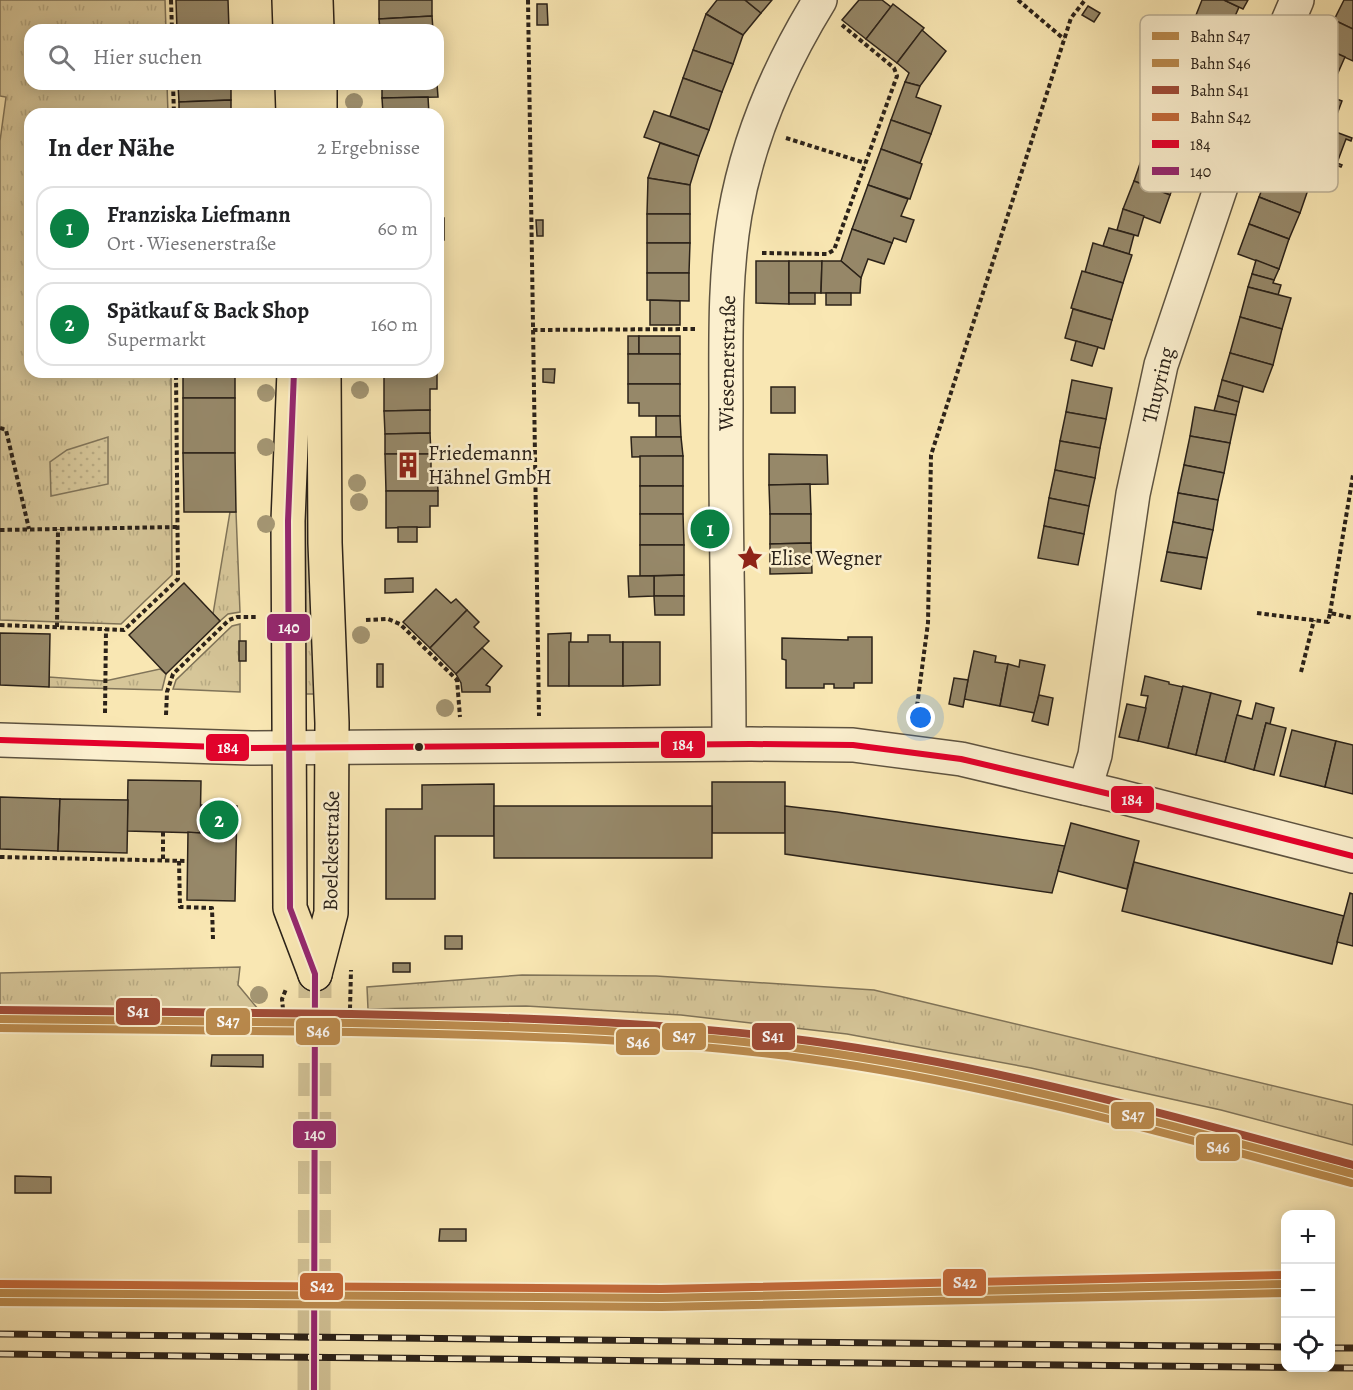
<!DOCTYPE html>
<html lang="de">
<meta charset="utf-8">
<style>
body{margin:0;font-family:Alegreya,serif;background:#f2f2f2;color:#202124}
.controls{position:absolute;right:18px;bottom:18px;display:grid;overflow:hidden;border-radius:12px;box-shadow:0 3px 15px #0003}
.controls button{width:54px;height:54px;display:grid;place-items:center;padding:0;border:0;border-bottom:2px solid #e0e0e0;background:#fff;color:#202124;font:30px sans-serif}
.you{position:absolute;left:921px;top:718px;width:21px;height:21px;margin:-15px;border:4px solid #fff;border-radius:50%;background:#1a73e8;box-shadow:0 0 0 9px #1a73e833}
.badge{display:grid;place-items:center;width:39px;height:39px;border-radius:50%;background:#0b8043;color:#fff;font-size:20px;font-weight:700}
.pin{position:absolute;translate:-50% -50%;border:3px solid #fff;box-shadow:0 2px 6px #0006}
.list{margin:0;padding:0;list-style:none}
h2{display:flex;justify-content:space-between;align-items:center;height:78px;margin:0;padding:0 24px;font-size:26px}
h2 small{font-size:20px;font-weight:400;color:#757577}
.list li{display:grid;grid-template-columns:39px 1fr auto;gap:18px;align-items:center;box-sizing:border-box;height:84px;margin:0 12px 12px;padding:0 12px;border:2px solid #e0e0e0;border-radius:18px}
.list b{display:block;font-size:22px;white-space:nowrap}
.list p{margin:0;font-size:20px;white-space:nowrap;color:#757577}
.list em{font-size:20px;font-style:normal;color:#757577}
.icon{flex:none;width:33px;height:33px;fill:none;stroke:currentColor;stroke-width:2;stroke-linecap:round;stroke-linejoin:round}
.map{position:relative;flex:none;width:1353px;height:1390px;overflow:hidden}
.search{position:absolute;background:#fff;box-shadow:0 3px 15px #0003;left:24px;top:24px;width:420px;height:66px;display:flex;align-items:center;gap:15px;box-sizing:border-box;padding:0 21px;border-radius:18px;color:#757577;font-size:22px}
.panel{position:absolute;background:#fff;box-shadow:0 3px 15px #0003;left:24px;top:108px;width:420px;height:270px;border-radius:18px}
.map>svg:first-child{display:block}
.grass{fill:url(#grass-tufts);stroke:#807459;stroke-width:1.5}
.park{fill:url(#park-dots);stroke:#807459;stroke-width:1.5}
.building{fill:#968869;stroke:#2b2219;stroke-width:1.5}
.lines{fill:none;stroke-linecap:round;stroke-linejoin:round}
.major-tunnel{stroke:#d0c094;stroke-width:33;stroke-dasharray:33 16;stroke-linecap:butt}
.minor-casing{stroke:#5e5340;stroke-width:36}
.major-casing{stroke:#2b2219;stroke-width:36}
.path{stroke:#2b2219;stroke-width:4;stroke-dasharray:4.5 3;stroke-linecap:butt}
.minor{stroke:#fbefce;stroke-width:33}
.major{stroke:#f9e7b3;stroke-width:33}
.rail-casing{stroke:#2b2219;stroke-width:7}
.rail{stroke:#fbefce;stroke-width:4.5;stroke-dasharray:14;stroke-linecap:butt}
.bus-1-casing{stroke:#fbefce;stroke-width:10}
.bus-2-casing{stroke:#fbefce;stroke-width:10}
.bus-1{stroke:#e4002b;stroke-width:6}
.bus-2{stroke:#95276e;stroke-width:6}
.rail-1-casing{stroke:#fbefce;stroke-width:12}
.rail-2-casing{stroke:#fbefce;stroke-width:12}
.rail-3-casing{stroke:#fbefce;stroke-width:12}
.rail-4-casing{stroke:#fbefce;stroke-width:12}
.rail-1{stroke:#ba8a4d;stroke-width:8}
.rail-2{stroke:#ba8a4d;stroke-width:8}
.rail-3{stroke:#9f4c37;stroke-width:8}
.rail-4{stroke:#c36939;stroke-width:8}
.tree{fill:#a49673}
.bus-dot{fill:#2b2219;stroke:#fbefce;stroke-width:2}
.labels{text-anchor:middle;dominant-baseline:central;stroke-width:5;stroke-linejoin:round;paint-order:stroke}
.street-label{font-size:21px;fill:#2b2219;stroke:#fbefce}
.poi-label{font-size:21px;fill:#2b2219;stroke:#fbefce;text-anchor:start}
.key{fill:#fbefce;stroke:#bdb298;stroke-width:1.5}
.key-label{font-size:16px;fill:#2b2219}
.line-badge{stroke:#fbefce;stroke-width:2}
.badge-label{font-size:16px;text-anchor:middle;font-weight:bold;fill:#fff}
</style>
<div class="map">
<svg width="1353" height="1390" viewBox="0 0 1353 1390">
<defs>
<pattern id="grass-tufts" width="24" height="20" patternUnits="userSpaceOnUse" patternTransform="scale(1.5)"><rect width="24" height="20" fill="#d6c699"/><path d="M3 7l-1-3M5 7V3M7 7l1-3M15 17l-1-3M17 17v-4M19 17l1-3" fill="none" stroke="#b8aa83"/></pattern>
<pattern id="park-dots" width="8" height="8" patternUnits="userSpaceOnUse" patternTransform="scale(1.5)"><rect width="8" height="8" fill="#d6c699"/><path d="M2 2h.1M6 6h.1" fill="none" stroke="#b8aa83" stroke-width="1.8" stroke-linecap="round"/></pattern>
</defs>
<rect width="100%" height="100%" fill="#f9e7b3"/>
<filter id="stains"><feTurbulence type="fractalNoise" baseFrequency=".00333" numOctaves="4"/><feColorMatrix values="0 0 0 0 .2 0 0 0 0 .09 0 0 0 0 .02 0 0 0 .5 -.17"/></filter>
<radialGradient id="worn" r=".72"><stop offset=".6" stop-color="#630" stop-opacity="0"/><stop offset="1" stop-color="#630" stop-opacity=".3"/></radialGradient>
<g class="grass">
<polygon points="0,0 165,0 166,30 30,30 30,84 167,84 168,114 30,114 30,372 171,372 172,575 121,624 0,620 0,141 6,97 0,96"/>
<polygon points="305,493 316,493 317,694 306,694"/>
<polygon points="230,512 236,512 240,612 228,614 220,621 213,614"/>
<polygon points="240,624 240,692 173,689 176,680 232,626"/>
<polygon points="160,669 166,674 162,690 49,687 49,677 105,681"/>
<polygon points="240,967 238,985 258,1009 0,1006 0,973"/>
<polygon points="522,975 656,976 874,990 1353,1105 1353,1145 1221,1110 1031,1068 847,1034 681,1015 526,1006 368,1009 367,987"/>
</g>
<polygon class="park" points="108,437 108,484 51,496 50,462 67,450"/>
<g class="building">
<polygon points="176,0 228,0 229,30 177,30"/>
<polygon points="379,0 432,0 432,16 379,19"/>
<polygon points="717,0 745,0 761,13 743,35 706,14"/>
<polygon points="745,0 772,0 761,13"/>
<polygon points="859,0 882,0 891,7 866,39 842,20"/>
<polygon points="1202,0 1224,0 1239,7 1229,30 1196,15"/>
<polygon points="1224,0 1248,0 1243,9"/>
<polygon points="1344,0 1353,0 1353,29 1334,20"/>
<polygon points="537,4 547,4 548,25 537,25"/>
<polygon points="893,4 924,28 897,63 866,39"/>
<polygon points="1088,6 1100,13 1094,22 1082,15"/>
<polygon points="706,14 743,35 733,64 693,50"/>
<polygon points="432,16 433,30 380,30 379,19"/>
<polygon points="1334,20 1353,29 1353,61 1320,46"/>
<polygon points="922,30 946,51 920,86 905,82 909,73 897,63"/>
<polygon points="1320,46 1345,57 1337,75 1312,64"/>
<polygon points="693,50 733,64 722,92 683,78"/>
<polygon points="683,78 722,92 709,130 670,116"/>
<polygon points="905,82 920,86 916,97 941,106 931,134 891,120"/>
<polygon points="178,84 231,84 231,100 179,102"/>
<polygon points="382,84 437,84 438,97 382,98"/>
<polygon points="1301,86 1342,101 1331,130 1290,115"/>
<polygon points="428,97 429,114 383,114 382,98"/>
<polygon points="231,100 231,114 179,114 179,102"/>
<polygon points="654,111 709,130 699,156 644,137"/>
<polygon points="1290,115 1352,138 1351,141 1346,139 1337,163 1342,165 1341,167 1279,143"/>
<polygon points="891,120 931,134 920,163 881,149"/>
<polygon points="660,143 699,156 690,185 648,178"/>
<polygon points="881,149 922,164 910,199 868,185"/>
<polygon points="1144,152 1181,166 1170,195 1134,181"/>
<polygon points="1270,169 1310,184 1300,213 1259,197"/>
<polygon points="648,178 690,185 690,214 647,214"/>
<polygon points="1134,181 1170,195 1160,223 1123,209"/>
<polygon points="868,185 908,199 901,216 914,220 906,242 894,238 892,243 852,229"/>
<polygon points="1259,197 1300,213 1289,239 1249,224"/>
<polygon points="1123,209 1144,216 1138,236 1117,230"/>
<rect x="647" y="214" width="43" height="29"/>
<rect x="438" y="218" width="6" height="22"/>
<polygon points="536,220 543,220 543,236 537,236"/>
<polygon points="1249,224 1289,239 1279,269 1238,254"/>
<polygon points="1109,228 1134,235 1129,254 1103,246"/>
<polygon points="852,229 892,243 884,264 868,259 861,278 841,261"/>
<polygon points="647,243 690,243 689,273 647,273"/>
<polygon points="1093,243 1132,255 1123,283 1085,272"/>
<polygon points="1256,260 1279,269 1274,280 1252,274"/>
<polygon points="756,261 789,261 789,304 756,303"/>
<polygon points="789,261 822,261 821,293 789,293"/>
<polygon points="822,261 841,261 861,278 860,293 821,293"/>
<polygon points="1082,271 1123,283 1112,320 1071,308"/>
<polygon points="647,273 689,273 689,301 647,300"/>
<polygon points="1252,274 1274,280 1273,283 1281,285 1278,295 1248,287"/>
<polygon points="1248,287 1291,298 1282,329 1240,317"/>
<rect x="789" y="293" width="26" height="11"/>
<rect x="826" y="293" width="25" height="12"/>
<polygon points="650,300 680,301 680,325 650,325"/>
<polygon points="1073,309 1112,320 1104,349 1065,338"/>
<polygon points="1240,317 1282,329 1273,365 1230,353"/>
<rect x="628" y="336" width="11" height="18"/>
<rect x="639" y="336" width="41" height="18"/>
<polygon points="1076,341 1098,347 1092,366 1071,360"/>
<polygon points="1230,353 1273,365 1263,392 1222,380"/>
<rect x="628" y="354" width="52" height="30"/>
<polygon points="543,369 555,369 554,383 543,382"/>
<rect x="183" y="372" width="52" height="26"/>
<polygon points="384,372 437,372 437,373 384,374"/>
<polygon points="437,373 437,389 430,389 430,410 384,411 384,374"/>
<polygon points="1072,380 1112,388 1106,419 1066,412"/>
<polygon points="1222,380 1243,386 1239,402 1218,396"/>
<polygon points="628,384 680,384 680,416 639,416 639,403 628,403"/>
<rect x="771" y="387" width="24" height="26"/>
<polygon points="1218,396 1239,402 1236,415 1214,411"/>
<rect x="183" y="398" width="52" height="55"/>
<polygon points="1195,407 1236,415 1230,443 1190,436"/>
<polygon points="430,410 430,433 385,434 384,411"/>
<polygon points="1066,412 1106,419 1100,448 1060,441"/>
<polygon points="656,416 680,416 681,437 656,437"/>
<polygon points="430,433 431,454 385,454 385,434"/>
<polygon points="1190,436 1230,443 1224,473 1184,465"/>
<polygon points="631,437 681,437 683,456 632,457"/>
<polygon points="1060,441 1100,448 1095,478 1055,470"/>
<polygon points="183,453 235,453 236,512 184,512"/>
<polygon points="385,454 431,454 431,476 437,475 438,491 386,491"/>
<polygon points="769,454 827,455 828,484 769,485"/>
<rect x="640" y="456" width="43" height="30"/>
<polygon points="1184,465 1224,473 1218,500 1178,493"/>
<polygon points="1055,470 1095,478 1089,506 1049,498"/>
<polygon points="810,484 811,514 770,514 769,485"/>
<rect x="640" y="486" width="43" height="28"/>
<polygon points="386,491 438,491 438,506 430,506 430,527 386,528"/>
<polygon points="1178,493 1218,500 1213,530 1173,522"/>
<polygon points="1049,498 1089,506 1084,534 1044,526"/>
<polygon points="640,514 683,514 684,545 640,545"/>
<polygon points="770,514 811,514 811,543 770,544"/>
<polygon points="1173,522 1213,530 1207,558 1167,552"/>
<polygon points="1044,526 1084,534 1078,565 1038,558"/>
<rect x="398" y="527" width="19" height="15"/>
<polygon points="811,543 812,573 770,574 770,544"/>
<polygon points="640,545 684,545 684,575 640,576"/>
<polygon points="1167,552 1207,558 1201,589 1161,581"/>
<polygon points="684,575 684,596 654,596 654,576"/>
<polygon points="628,576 654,576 654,596 629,597"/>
<polygon points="413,578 413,592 385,593 385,579"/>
<polygon points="184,583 220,621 166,674 129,635"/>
<polygon points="436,589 451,603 456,599 467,610 430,648 403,622"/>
<polygon points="654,596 684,596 684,615 655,615"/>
<polygon points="467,610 479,622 474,627 489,641 456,674 430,648"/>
<polygon points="0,633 50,634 49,687 0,685"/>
<polygon points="571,633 569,686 548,686 548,634"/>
<polygon points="588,635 610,635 610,642 623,642 623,686 569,686 569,642 588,642"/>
<polygon points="848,637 872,637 872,683 854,683 854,688 834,688 834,684 824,684 824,688 786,688 786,660 782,659 782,638 848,640"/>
<rect x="239" y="641" width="7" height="20"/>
<polygon points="623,642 660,642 660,685 623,686"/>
<polygon points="482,648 502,666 486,685 490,687 490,692 462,692 461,683 456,674"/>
<polygon points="974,651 996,656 995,662 1008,664 1000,706 964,699"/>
<polygon points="1020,660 1045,665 1035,713 1000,706 1008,664 1019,667"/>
<rect x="377" y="664" width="6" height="23"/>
<polygon points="1145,676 1169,682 1169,684 1183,687 1168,748 1138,741 1148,696 1141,695"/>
<polygon points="954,678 968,680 963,707 949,704"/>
<polygon points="1183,686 1211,693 1196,755 1168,748"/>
<polygon points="1211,693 1241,701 1225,762 1196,755"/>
<polygon points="1039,695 1053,698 1048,725 1032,721"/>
<polygon points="1256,703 1274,708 1270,724 1266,723 1254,770 1225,762 1237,715 1252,719"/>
<polygon points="1127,704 1146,708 1138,741 1119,737"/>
<polygon points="1266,723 1286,728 1274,775 1254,770"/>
<polygon points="1292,730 1336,741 1325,787 1280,776"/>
<polygon points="1336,741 1353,745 1353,794 1325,787"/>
<polygon points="128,780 201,781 200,833 127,831"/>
<rect x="712" y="782" width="73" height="51"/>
<polygon points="494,784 494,836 435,836 435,899 386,899 386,809 422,809 422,785"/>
<polygon points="0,797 60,799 58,851 0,849"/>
<polygon points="60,799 128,800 127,853 58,851"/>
<polygon points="201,805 237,806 235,901 187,900 188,832 200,833"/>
<rect x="494" y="806" width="218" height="52"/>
<polygon points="785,806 837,812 1065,846 1052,893 785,854"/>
<polygon points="1071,823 1139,841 1127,889 1058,871"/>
<polygon points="1134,862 1344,916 1332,964 1122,911"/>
<polygon points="1350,893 1353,894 1353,946 1337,942"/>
<rect x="445" y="936" width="17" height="13"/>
<rect x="393" y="963" width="17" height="9"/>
<polygon points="212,1055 263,1055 263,1067 211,1066"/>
<polygon points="15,1176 51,1177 51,1193 15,1193"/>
<polygon points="440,1229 466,1229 466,1241 439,1241"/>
</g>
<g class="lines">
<polyline class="major-tunnel" points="314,1390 315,974"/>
<g class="minor-casing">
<g id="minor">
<polyline points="0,740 251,748 751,744 853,745 961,759 1114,795 1353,856"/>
<path d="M729,744C729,633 725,521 726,409C726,344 724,278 735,214C748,139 780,65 820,0"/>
<polyline points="1085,788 1095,755 1133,494 1161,365 1234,148 1297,0"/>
</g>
</g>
<g class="major-casing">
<g id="major">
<polyline points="289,0 290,30"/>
<polyline points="316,0 317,30"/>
<polyline points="292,84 293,114"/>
<polyline points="320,84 320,114"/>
<polyline points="294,372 288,521 290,908 315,974"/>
<polyline points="315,974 331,913 332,723 325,543 324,372"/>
</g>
</g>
<g class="path">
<polyline points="171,0 172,30"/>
<polyline points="528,0 539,716"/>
<polyline points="1018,0 1064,39"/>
<polyline points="173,84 174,114"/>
<polyline points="786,138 865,163"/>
<polyline points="762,253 827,254 834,250 897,76 894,68 842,25"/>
<polyline points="533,330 696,329"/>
<polyline points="0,428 6,430 29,529"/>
<polyline points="0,530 178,527"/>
<polyline points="1257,613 1328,622 1330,613 1353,618"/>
<polyline points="1330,613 1353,475"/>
<polyline points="366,620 388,619 400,624 457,680 460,717"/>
<polyline points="0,625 124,630 178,579 176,372"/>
<polyline points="57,627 58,529"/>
<polyline points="1301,672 1314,620"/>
<polyline points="105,713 106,629"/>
<polyline points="166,715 167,692 173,674 229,620 237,617 257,617"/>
<polyline points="915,721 928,623 931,455 1071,18 1085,0"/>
<polyline points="163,832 163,860"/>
<polyline points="0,857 188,861"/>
<polyline points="179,861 180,907 212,908 213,939"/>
<polyline points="283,1009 282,999 286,989"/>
<polyline points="350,1009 351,970"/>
</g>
<use href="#minor" class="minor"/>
<use href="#major" class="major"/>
<g class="rail-casing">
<g id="rail">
<polyline points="0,1334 1286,1347"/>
<polyline points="1330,1348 1353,1348"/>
<polyline points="0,1354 1353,1368"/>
</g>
</g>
<use href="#rail" class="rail"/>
<g class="bus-1-casing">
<polyline id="bus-1" points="0,740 251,748 751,744 853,745 961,759 1114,795 1353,856"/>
</g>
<g class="bus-2-casing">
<polyline id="bus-2" points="294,372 288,521 290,908 315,974 314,1390"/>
</g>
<use href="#bus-1" class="bus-1"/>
<use href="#bus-2" class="bus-2"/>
<g class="rail-1-casing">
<g id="rail-1">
<path d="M0,1019C117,1020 234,1022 351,1023C504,1026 658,1029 810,1050C995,1075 1174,1126 1353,1174"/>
<polyline points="0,1293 662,1298 1286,1284"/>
</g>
</g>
<g class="rail-2-casing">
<g id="rail-2">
<path d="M0,1028C117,1029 233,1031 350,1032C503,1035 657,1038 809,1059C993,1084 1172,1135 1351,1183"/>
<polyline points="0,1302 662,1307 1286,1293"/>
</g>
</g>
<g class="rail-3-casing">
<path id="rail-3" d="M0,1010C117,1011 234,1013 351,1014C504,1017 658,1021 810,1041C995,1066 1174,1116 1353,1165"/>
</g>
<g class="rail-4-casing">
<polyline id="rail-4" points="0,1284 661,1289 1286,1275"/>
</g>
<use href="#rail-1" class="rail-1"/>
<use href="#rail-2" class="rail-2"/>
<use href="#rail-3" class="rail-3"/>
<use href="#rail-4" class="rail-4"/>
</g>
<g class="tree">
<circle cx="354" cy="102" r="9"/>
<circle cx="360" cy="390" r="9"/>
<circle cx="266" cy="393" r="9"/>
<circle cx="266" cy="447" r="9"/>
<circle cx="357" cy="483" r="9"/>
<circle cx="359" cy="502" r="9"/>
<circle cx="266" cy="524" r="9"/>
<circle cx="361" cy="635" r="9"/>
<circle cx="445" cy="708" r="9"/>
<circle cx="259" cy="995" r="9"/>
</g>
<defs>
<g id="building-bare" transform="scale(2.07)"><path d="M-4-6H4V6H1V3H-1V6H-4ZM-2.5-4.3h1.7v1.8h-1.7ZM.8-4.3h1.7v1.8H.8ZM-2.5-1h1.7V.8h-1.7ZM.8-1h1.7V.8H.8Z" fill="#8f2418" stroke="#fbefce" stroke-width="2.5" paint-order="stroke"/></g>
<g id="sight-bare" transform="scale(2.07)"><path d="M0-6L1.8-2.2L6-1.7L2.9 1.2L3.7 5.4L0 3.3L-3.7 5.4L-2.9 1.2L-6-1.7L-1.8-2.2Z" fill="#8f2418" stroke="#fbefce" stroke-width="2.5" paint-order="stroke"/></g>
</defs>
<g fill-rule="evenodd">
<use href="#building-bare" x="408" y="465"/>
<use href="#sight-bare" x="750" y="558"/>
</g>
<circle class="bus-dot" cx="419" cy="747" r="5"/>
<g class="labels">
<g class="street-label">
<text transform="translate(727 363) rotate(-89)">Wiesenerstraße</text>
<text transform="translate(1158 385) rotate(-76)">Thuyring</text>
<text transform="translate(331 851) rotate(-89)">Boelckestraße</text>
</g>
<g class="poi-label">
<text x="428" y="453">Friedemann<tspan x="428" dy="24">Hähnel GmbH</tspan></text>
<text x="770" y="558">Elise Wegner</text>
</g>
</g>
<rect x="1140" y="15" width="198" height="177" rx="9" class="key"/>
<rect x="1152" y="32" width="27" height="8" fill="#ba8a4d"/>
<rect x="1152" y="59" width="27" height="8" fill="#ba8a4d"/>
<rect x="1152" y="86" width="27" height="8" fill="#9f4c37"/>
<rect x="1152" y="113" width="27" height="8" fill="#c36939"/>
<rect x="1152" y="140" width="27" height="8" fill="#e4002b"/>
<rect x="1152" y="167" width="27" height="8" fill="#95276e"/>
<g class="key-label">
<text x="1190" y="42">Bahn S47</text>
<text x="1190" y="69">Bahn S46</text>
<text x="1190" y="96">Bahn S41</text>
<text x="1190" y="123">Bahn S42</text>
<text x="1190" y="150">184</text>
<text x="1190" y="177">140</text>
</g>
<g class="line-badge">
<rect x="266" y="613" width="45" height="29" rx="6" fill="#95276e"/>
<rect x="660" y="730" width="46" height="29" rx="6" fill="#e4002b"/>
<rect x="205" y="733" width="45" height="29" rx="6" fill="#e4002b"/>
<rect x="1110" y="785" width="45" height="29" rx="6" fill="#e4002b"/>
<rect x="115" y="997" width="46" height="29" rx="6" fill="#9f4c37"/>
<rect x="205" y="1007" width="46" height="29" rx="6" fill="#ba8a4d"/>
<rect x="295" y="1017" width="46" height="29" rx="6" fill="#ba8a4d"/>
<rect x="661" y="1022" width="46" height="29" rx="6" fill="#ba8a4d"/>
<rect x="751" y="1022" width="45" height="29" rx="6" fill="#9f4c37"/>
<rect x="615" y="1028" width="46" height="28" rx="6" fill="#ba8a4d"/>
<rect x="1110" y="1101" width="45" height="29" rx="6" fill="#ba8a4d"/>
<rect x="292" y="1120" width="45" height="29" rx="6" fill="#95276e"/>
<rect x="1195" y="1133" width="46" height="29" rx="6" fill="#ba8a4d"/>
<rect x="942" y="1268" width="45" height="29" rx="6" fill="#c36939"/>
<rect x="299" y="1272" width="45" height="29" rx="6" fill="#c36939"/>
</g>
<g class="badge-label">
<text x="289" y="633">140</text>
<text x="683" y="750">184</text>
<text x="228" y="753">184</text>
<text x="1132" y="805">184</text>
<text x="138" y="1017">S41</text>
<text x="228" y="1027">S47</text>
<text x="318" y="1037">S46</text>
<text x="684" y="1042">S47</text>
<text x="773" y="1042">S41</text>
<text x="638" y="1048">S46</text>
<text x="1133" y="1121">S47</text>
<text x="315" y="1140">140</text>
<text x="1218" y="1153">S46</text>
<text x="965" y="1288">S42</text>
<text x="322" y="1292">S42</text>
</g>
<rect width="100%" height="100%" filter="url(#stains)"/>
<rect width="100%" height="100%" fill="url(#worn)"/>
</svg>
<div class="controls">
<button>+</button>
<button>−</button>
<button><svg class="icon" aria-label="locate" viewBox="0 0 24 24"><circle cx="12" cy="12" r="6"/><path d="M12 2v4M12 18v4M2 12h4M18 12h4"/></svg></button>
</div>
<div class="you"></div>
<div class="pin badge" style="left:710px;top:529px">1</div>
<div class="pin badge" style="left:219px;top:820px">2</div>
<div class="search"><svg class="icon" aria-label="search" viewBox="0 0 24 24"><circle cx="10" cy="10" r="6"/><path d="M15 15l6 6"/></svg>Hier suchen</div>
<section class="panel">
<h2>In der Nähe<small>2 Ergebnisse</small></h2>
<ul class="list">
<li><span class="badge">1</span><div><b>Franziska Liefmann</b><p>Ort · Wiesenerstraße</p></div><em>60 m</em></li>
<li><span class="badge">2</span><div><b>Spätkauf &amp; Back Shop</b><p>Supermarkt</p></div><em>160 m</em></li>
</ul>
</section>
</div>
